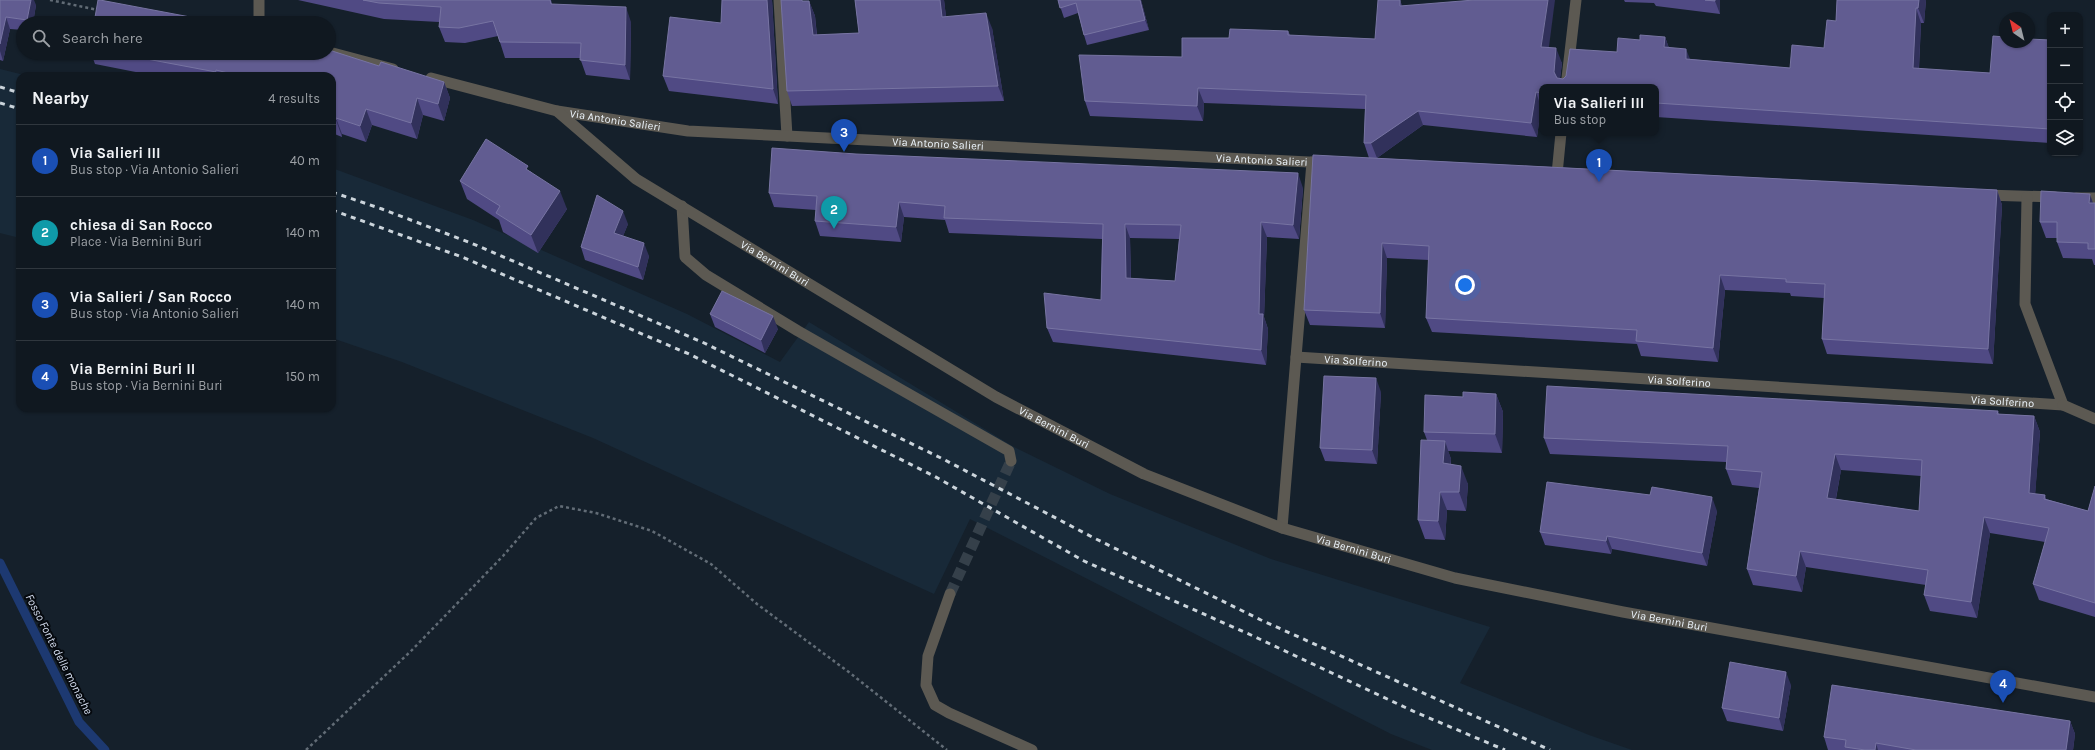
<!DOCTYPE html>
<meta charset="utf-8">
<style>
body{margin:0;font-family:Karla,sans-serif;background:#192129;color:#f1f3f6}
.controls{position:absolute;right:12px;top:12px;display:grid;overflow:hidden;border-radius:8px;box-shadow:0 1px 3px #0004}
.controls button{width:36px;height:36px;display:grid;place-items:center;padding:0;border:0;border-bottom:1px solid #30373e;background:#101820;color:#f1f3f6;font:20px sans-serif}
.compass{position:absolute;left:1999px;top:12px;width:36px;height:36px;border-radius:50%;background:#101820;box-shadow:0 1px 3px #0004;rotate:325deg}
.you{position:absolute;left:1465px;top:285px;width:14px;height:14px;margin:-10px;border:3px solid #fff;border-radius:50%;background:#1a73e8;box-shadow:0 0 0 6px #1a73e833}
.badge{display:grid;place-items:center;width:26px;height:26px;border-radius:50%;background:#0f766e;color:#fff;font-size:13px;font-weight:700}
.pin{position:absolute;translate:-50% -33px;filter:drop-shadow(0 1px 2px #0008)}
.pin::after{content:'';position:absolute;top:21px;width:14px;height:12px;background:inherit;clip-path:polygon(0 0,100% 0,50% 100%)}
.popup{position:absolute;left:1539px;top:84px;width:120px;height:52px;box-sizing:border-box;display:grid;place-content:center;border-radius:8px;background:#101820;filter:drop-shadow(0 1px 3px #0005);font-size:13px;white-space:nowrap;color:#9ca0a5}
.popup b{font-size:15px;color:#f1f3f6}
.popup::after{content:'';position:absolute;left:50%;top:100%;margin-left:-8px;border:8px solid transparent;border-top-color:#101820}
.list{margin:0;padding:0;list-style:none}
h2{display:flex;justify-content:space-between;align-items:center;height:52px;margin:0;padding:0 16px;font-size:17px}
h2 small{font-size:13px;font-weight:400;color:#9ca0a5}
.list li{display:grid;grid-template-columns:26px 1fr auto;gap:12px;align-items:center;box-sizing:border-box;height:72px;padding:0 16px;border-top:1px solid #30373e}
.list b{display:block;font-size:15px;white-space:nowrap}
.list p{margin:0;font-size:13px;white-space:nowrap;color:#9ca0a5}
.list em{font-size:13px;font-style:normal;color:#9ca0a5}
.icon{flex:none;width:22px;height:22px;fill:none;stroke:currentColor;stroke-width:2;stroke-linecap:round;stroke-linejoin:round}
.map{position:relative;flex:none;width:2095px;height:750px;overflow:hidden}
.search{position:absolute;background:#101820;box-shadow:0 1px 3px #0004;left:16px;top:16px;width:320px;height:44px;display:flex;align-items:center;gap:10px;box-sizing:border-box;padding:0 14px;border-radius:22px;color:#9ca0a5;font-size:15px}
.panel{position:absolute;background:#101820;box-shadow:0 1px 3px #0004;left:16px;top:72px;width:320px;height:340px;border-radius:12px}
.map>svg:first-child{display:block}
.built{fill:#182938}
.lines{fill:none;stroke-linecap:round;stroke-linejoin:round}
.stream{stroke:#1d3971;stroke-width:9}
.minor-tunnel{stroke:#35404a;stroke-width:11;stroke-dasharray:11 5.5;stroke-linecap:butt}
.path{stroke:#626c76;stroke-width:2.5;stroke-dasharray:3 3;stroke-linecap:butt}
.minor{stroke:#5c5952;stroke-width:11}
.tertiary{stroke:#5c5952;stroke-width:11}
.rail{stroke:#cbd4db;stroke-width:3;stroke-dasharray:5 5;stroke-linecap:butt}
.wall{fill:#504a84;fill-rule:evenodd}
.shaded-wall{fill:#31315b}
.building{fill:#615c91;stroke:#7774a2;fill-rule:evenodd}
.labels{text-anchor:middle;dominant-baseline:central;stroke-width:4;stroke-linejoin:round;paint-order:stroke}
.street-label{font-size:11px;fill:#edf5fc;stroke:#05090e}
.water-label{font-size:12px;font-style:italic;fill:#d4ddef;stroke:#05090e}
</style>
<div class="map">
<svg width="2095" height="750" viewBox="0 0 2095 750">
<rect width="100%" height="100%" fill="#15202b"/>
<g class="built">
<polygon points="0,69 28,76 20,76 20,238 0,233"/>
<polygon points="332,168 473,220 687,314 780,362 809,322 1014,447 1110,494 1271,559 1490,627 1460,683 1589,735 1632,750 1432,750 1391,734 970,519 934,594 593,438 402,362 332,338"/>
</g>
<g class="lines">
<polyline class="stream" points="0,563 79,722 105,750"/>
<polyline class="minor-tunnel" points="950,594 1011,461"/>
<g class="path">
<polyline points="50,0 98,10"/>
<polyline points="306,750 411,651 503,556 536,518 559,506 596,513 652,531 711,564 757,604 850,673 947,750"/>
</g>
<g class="minor">
<polyline points="779,0 787,136"/>
<polyline points="1566,87 1576,0"/>
<path id="s1" d="M557,111L688,131L1328,163"/>
<polyline points="1557,174 1561,133"/>
<polyline points="1985,195 2055,197"/>
<polyline points="2076,198 2095,198"/>
<polyline points="682,206 685,257 706,275 798,331 1009,451 1011,461"/>
<path id="s2" d="M1296,357L2063,405L2025,304L2027,197"/>
<polyline points="2063,405 2095,419"/>
<polyline points="1282,528 1312,162"/>
<polyline points="950,594 928,656 926,685 935,705 949,713 1032,750"/>
</g>
<g class="tertiary">
<polyline points="259,0 259,23"/>
<polyline points="329,52 393,69"/>
<path id="s3" d="M431,78L557,111L636,179L996,397L1144,474L1282,528L1455,578L1623,612L2095,697"/>
</g>
<g class="rail">
<polyline points="0,87 20,93"/>
<polyline points="0,103 20,109"/>
<polyline points="332,192 382,209 471,243 702,342 943,459 1094,538 1261,620 1550,750"/>
<polyline points="332,210 462,257 689,354 934,476 1084,561 1251,635 1415,712 1505,750"/>
</g>
</g>
<g class="wall">
<polygon points="0,0 36,5 33,23 23,23 23,30 10,29 3,61 0,60"/>
<polygon points="298,0 551,0 552,4 631,22 630,80 586,75 580,58 505,58 498,36 465,43 445,42 439,27 439,22 384,19"/>
<polygon points="772,0 778,104 669,91 663,76 721,23"/>
<polygon points="855,0 944,0 946,17 992,28 1004,101 792,106 787,91 807,1 809,1 815,16 817,35 859,33"/>
<polygon points="1058,0 1141,0 1149,30 1087,45 1084,35 1078,13 1064,18"/>
<polygon points="1400,0 1402,6 1549,48 1562,63 1560,78 1563,79 1617,52 1640,40 1665,37 1669,48 1690,59 1790,68 1824,48 1836,21 1837,0 1926,0 1924,23 1921,23 1919,69 1990,73 2050,40 2050,143 1656,117 1656,87 1542,87 1542,107 1541,107 1537,137 1423,125 1377,158 1997,190 2002,205 1993,364 1827,354 1822,339 1824,298 1791,296 1790,293 1725,290 1718,362 1641,356 1637,344 1432,332 1426,318 1429,260 1387,258 1385,328 1310,325 1304,310 1369,158 1364,143 1365,109 1204,103 1203,121 1090,116 1085,101 1182,57 1228,38 1288,31 1290,35 1375,39"/>
<polygon points="1624,0 1720,0 1720,14 1656,6 1654,3 1625,2"/>
<polygon points="91,53 329,53 379,66 444,82 450,98 444,121 423,115 417,139 372,125 366,142 342,134 342,137 332,133 332,76 156,76 95,64"/>
<polygon points="2080,100 2082,106 2080,107"/>
<polygon points="530,171 567,209 538,253 503,232 499,220 467,199 460,181"/>
<path d="M1303,188L1299,239L1267,237L1264,317L1268,329L1266,365L1053,342L1047,328L1101,300L1102,239L949,233L945,220L904,217L901,242L820,236L815,221L816,210L774,207L769,193ZM1130,238L1179,239L1175,281L1131,278Z"/>
<polygon points="2093,203 2095,203 2095,265 2094,265 2092,259 2063,258 2057,242 2057,238 2046,238 2040,222"/>
<polygon points="628,224 623,236 649,256 643,280 585,260 581,247"/>
<polygon points="710,314 778,329 765,353 715,327"/>
<polygon points="1381,392 1377,464 1325,461 1320,448"/>
<polygon points="1496,394 1503,412 1502,453 1448,451 1451,459 1451,464 1468,484 1466,511 1447,510 1445,540 1425,539 1418,520 1427,440 1424,432 1463,397"/>
<path d="M1998,411L1999,414L2034,416L2040,432L2035,494L2045,495L2046,499L2088,511L2095,486V617L2039,600L2033,584L2045,542L1990,533L1977,618L1930,611L1924,595L1926,585L1806,567L1802,592L1753,585L1747,569L1759,488L1732,485L1726,469V462L1550,454L1544,438ZM1841,470L1921,476L1919,511L1836,499Z"/>
<polygon points="1717,511 1707,566 1612,549 1611,554 1545,545 1540,532"/>
<polygon points="1791,685 1783,731 1727,721 1722,708"/>
<polygon points="2070,721 2075,734 2073,750 1828,750 1824,737"/>
</g>
<g class="shaded-wall">
<polygon points="31,0 34,0 36,5 33,23 28,23 27,20"/>
<polygon points="767,0 772,0 778,104 773,89"/>
<polygon points="940,0 944,0 948,33 942,17"/>
<polygon points="1140,0 1141,0 1149,30 1145,20"/>
<polygon points="1400,0 1405,14 1400,6"/>
<polygon points="1548,0 1555,0 1547,62 1541,47"/>
<polygon points="1715,0 1720,0 1720,14 1715,1"/>
<polygon points="1919,0 1926,0 1924,23 1918,8"/>
<polygon points="809,1 815,16 818,51 813,35"/>
<polygon points="626,7 631,22 630,80 625,65"/>
<polygon points="1916,8 1921,23 1918,83 1913,68"/>
<polygon points="986,13 992,28 1004,101 998,86"/>
<polygon points="6,17 10,29 3,61 0,51 0,44"/>
<polygon points="1665,37 1670,51 1664,47"/>
<polygon points="1556,48 1562,63 1559,87 1554,72"/>
<polygon points="1686,49 1692,64 1686,59"/>
<polygon points="216,70 219,76 217,76 216,72"/>
<polygon points="444,82 450,98 444,121 438,104"/>
<polygon points="1198,88 1204,103 1203,121 1197,106"/>
<polygon points="1536,92 1541,107 1537,137 1531,123"/>
<polygon points="417,98 423,115 417,139 411,123"/>
<polygon points="366,109 372,125 366,142 360,126"/>
<polygon points="1418,111 1423,125 1377,158 1371,143"/>
<polygon points="336,118 342,134 342,137 336,120"/>
<polygon points="1298,173 1303,188 1299,239 1293,225"/>
<polygon points="1997,190 2002,205 1993,364 1988,349"/>
<polygon points="560,191 567,209 538,253 531,235"/>
<polygon points="2090,194 2095,209 2089,203"/>
<polygon points="899,202 904,217 901,242 896,227"/>
<polygon points="623,211 628,224 619,246 614,233"/>
<polygon points="1261,222 1267,237 1264,317 1268,329 1266,365 1261,350 1259,314"/>
<polygon points="1125,224 1130,238 1131,292 1126,278"/>
<polygon points="644,243 649,256 643,280 638,267"/>
<polygon points="1382,243 1387,258 1385,328 1380,313"/>
<polygon points="1720,275 1725,290 1718,362 1713,348"/>
<polygon points="773,316 778,329 765,353 761,340"/>
<polygon points="1376,378 1381,392 1377,464 1372,450"/>
<polygon points="1496,394 1503,412 1502,453 1495,434"/>
<polygon points="2034,416 2040,432 2034,510 2029,493"/>
<polygon points="1445,441 1451,459 1449,482 1443,463"/>
<polygon points="1835,454 1841,470 1833,514 1827,498"/>
<polygon points="1461,466 1468,484 1466,511 1459,492"/>
<polygon points="1440,492 1447,510 1445,540 1438,521"/>
<polygon points="1712,497 1717,511 1707,566 1702,553"/>
<polygon points="1984,517 1990,533 1977,618 1971,602"/>
<polygon points="1607,536 1612,549 1611,554 1606,541"/>
<polygon points="1800,551 1806,567 1802,592 1796,576"/>
<polygon points="1786,672 1791,685 1783,731 1779,718"/>
<polygon points="2070,721 2075,734 2073,750 2066,750"/>
<polygon points="1876,743 1878,750 1875,750"/>
</g>
<g class="building">
<polygon points="0,0 31,0 27,20 6,17 0,44"/>
<polygon points="98,0 100,0 222,23 94,23"/>
<polygon points="363,0 550,0 551,4 626,7 625,65 580,60 581,43 500,42 493,21 459,28 439,27 441,7 379,3"/>
<polygon points="722,0 767,0 773,89 663,76 670,17 721,23"/>
<polygon points="781,0 802,0 802,1 809,1 813,35 859,33 855,0 940,0 942,17 986,13 998,86 787,91"/>
<polygon points="1058,0 1140,0 1145,20 1084,35 1076,3 1060,8"/>
<polygon points="1378,0 1400,0 1400,6 1474,0 1548,0 1541,47 1556,48 1554,72 1557,78 1563,79 1566,76 1570,49 1617,52 1618,38 1640,40 1640,35 1665,37 1664,47 1686,49 1686,59 1790,68 1792,45 1824,48 1827,20 1836,21 1837,0 1919,0 1918,8 1916,8 1913,68 1990,73 1993,36 2005,37 2005,42 2029,42 2029,39 2050,40 2050,129 1656,103 1656,87 1542,87 1542,93 1536,92 1531,123 1418,111 1371,143 1364,143 1366,95 1198,88 1197,106 1085,101 1079,55 1182,57 1182,38 1229,38 1230,29 1288,31 1288,35 1375,39"/>
<polygon points="1705,0 1715,0 1715,1"/>
<polygon points="329,50 379,66 381,62 444,82 438,104 417,98 411,123 366,109 360,126 336,118 336,120 332,119 332,76 265,76 262,75 262,76 240,76 216,70 216,72 115,53 329,53"/>
<polygon points="486,139 528,166 526,169 560,191 531,235 496,213 500,206 460,181"/>
<path d="M772,148L856,154L1298,173L1293,225L1261,222L1259,314H1263L1261,350L1047,328L1044,293L1101,300L1103,224L944,218L945,206L899,202L896,227L815,221L817,196L769,193ZM1125,224L1181,225L1175,281L1126,278Z"/>
<polygon points="1313,155 1997,190 1988,349 1822,339 1825,284 1786,282 1786,279 1720,275 1713,348 1636,341 1637,330 1426,318 1429,246 1382,243 1380,313 1304,310"/>
<polygon points="2041,191 2090,194 2089,203 2095,203 2095,249 2088,249 2088,243 2057,242 2057,222 2040,222"/>
<polygon points="597,195 623,211 614,233 644,243 638,267 581,247"/>
<polygon points="722,291 773,316 761,340 710,314"/>
<polygon points="1324,376 1376,378 1372,450 1320,448"/>
<path d="M1547,386L1998,411L1997,414L2034,416L2029,493L2045,495L2044,499L2088,511L2095,486V603L2033,584L2049,528L1984,517L1971,602L1924,595L1928,570L1800,551L1796,576L1747,569L1762,472L1726,469L1728,446L1544,438ZM1835,454L1922,460L1919,511L1827,498Z"/>
<polygon points="1463,392 1496,394 1495,434 1424,432 1425,395 1463,397"/>
<polygon points="1421,440 1445,441 1443,463 1461,466 1459,492 1440,492 1438,521 1418,520"/>
<polygon points="1547,482 1650,495 1652,487 1712,497 1702,553 1607,536 1606,541 1540,532"/>
<polygon points="1730,662 1786,672 1779,718 1722,708"/>
<polygon points="1832,685 2070,721 2066,750 1916,750 1876,743 1875,750 1865,750 1845,747 1846,740 1824,737"/>
</g>
<g class="labels">
<g class="street-label">
<text stroke="none"><textPath href="#s1" startOffset="59">Via Antonio Salieri</textPath></text>
<text stroke="none"><textPath href="#s1" startOffset="383">Via Antonio Salieri</textPath></text>
<text stroke="none"><textPath href="#s1" startOffset="707">Via Antonio Salieri</textPath></text>
<text stroke="none"><textPath href="#s3" startOffset="397">Via Bernini Buri</textPath></text>
<text stroke="none"><textPath href="#s2" startOffset="60">Via Solferino</textPath></text>
<text stroke="none"><textPath href="#s2" startOffset="384">Via Solferino</textPath></text>
<text stroke="none"><textPath href="#s2" startOffset="708">Via Solferino</textPath></text>
<text stroke="none"><textPath href="#s3" startOffset="721">Via Bernini Buri</textPath></text>
<text stroke="none"><textPath href="#s3" startOffset="1045">Via Bernini Buri</textPath></text>
<text stroke="none"><textPath href="#s3" startOffset="1369">Via Bernini Buri</textPath></text>
</g>
<g class="water-label">
<text transform="translate(59 654) rotate(63)">Fosso Fonte delle monache</text>
</g>
</g>
</svg>
<div class="controls">
<button>+</button>
<button>−</button>
<button><svg class="icon" aria-label="locate" viewBox="0 0 24 24"><circle cx="12" cy="12" r="6"/><path d="M12 2v4M12 18v4M2 12h4M18 12h4"/></svg></button>
<button><svg class="icon" aria-label="layers" viewBox="0 0 24 24"><path d="M12 4l9 5-9 5-9-5zM3 14l9 5 9-5"/></svg></button>
</div>
<svg class="compass" viewBox="-18 -18 36 36"><path d="M0-13l5 13h-10z" fill="#e53935"/><path d="M0 13l5-13h-10z" fill="#9ca0a5"/></svg>
<div class="you"></div>
<div class="pin badge" style="left:1599px;top:182px;background:#1a4fb4">1</div>
<div class="popup"><b>Via Salieri III</b>Bus stop</div>
<div class="pin badge" style="left:834px;top:229px;background:#0f9aa8">2</div>
<div class="pin badge" style="left:844px;top:152px;background:#1a4fb4">3</div>
<div class="pin badge" style="left:2003px;top:703px;background:#1a4fb4">4</div>
<div class="search"><svg class="icon" aria-label="search" viewBox="0 0 24 24"><circle cx="10" cy="10" r="6"/><path d="M15 15l6 6"/></svg>Search here</div>
<section class="panel">
<h2>Nearby<small>4 results</small></h2>
<ul class="list">
<li><span class="badge" style="background:#1a4fb4">1</span><div><b>Via Salieri III</b><p>Bus stop · Via Antonio Salieri</p></div><em>40 m</em></li>
<li><span class="badge" style="background:#0f9aa8">2</span><div><b>chiesa di San Rocco</b><p>Place · Via Bernini Buri</p></div><em>140 m</em></li>
<li><span class="badge" style="background:#1a4fb4">3</span><div><b>Via Salieri / San Rocco</b><p>Bus stop · Via Antonio Salieri</p></div><em>140 m</em></li>
<li><span class="badge" style="background:#1a4fb4">4</span><div><b>Via Bernini Buri II</b><p>Bus stop · Via Bernini Buri</p></div><em>150 m</em></li>
</ul>
</section>
</div>
